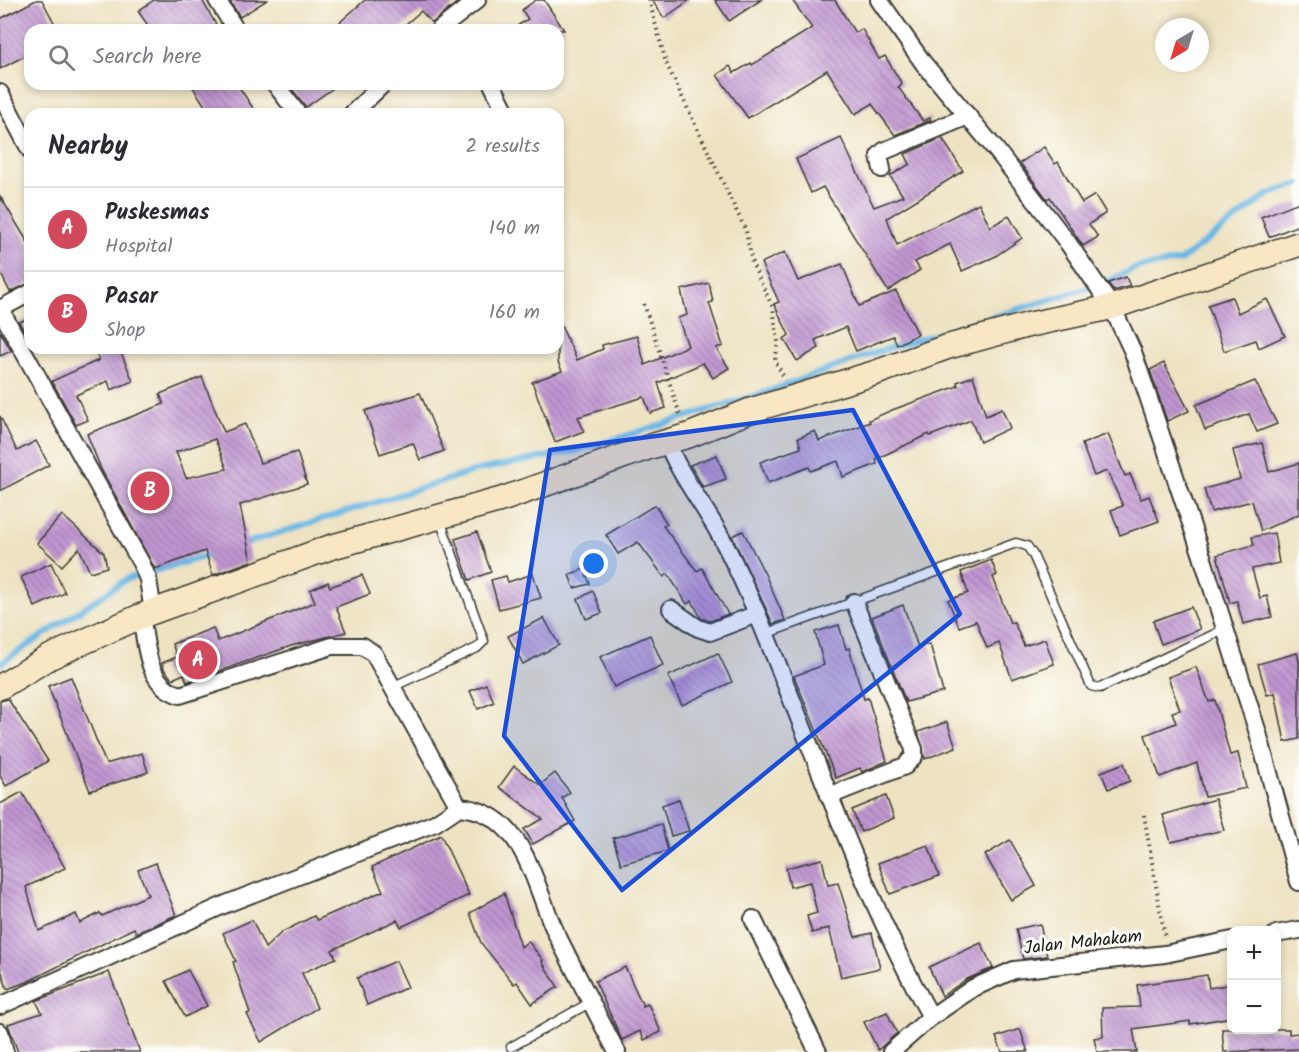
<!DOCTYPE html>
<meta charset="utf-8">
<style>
body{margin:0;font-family:Kalam,sans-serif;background:#f2f2f3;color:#2b2b33}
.controls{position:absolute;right:18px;bottom:18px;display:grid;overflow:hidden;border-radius:12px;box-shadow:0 3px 9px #0003}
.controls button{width:54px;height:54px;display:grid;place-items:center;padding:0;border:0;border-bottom:2px solid #e1e1e2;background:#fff;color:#2b2b33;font:30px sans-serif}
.compass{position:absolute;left:1155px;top:18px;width:54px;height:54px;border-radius:50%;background:#fff;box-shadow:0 3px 9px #0003;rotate:218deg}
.you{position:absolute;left:594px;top:564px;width:21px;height:21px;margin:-15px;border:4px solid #fff;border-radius:50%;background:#1a73e8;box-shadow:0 0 0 9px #1a73e833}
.badge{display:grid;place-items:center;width:39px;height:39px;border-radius:50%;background:#d1495b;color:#fff;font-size:20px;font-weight:700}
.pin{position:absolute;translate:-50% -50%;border:3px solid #fff;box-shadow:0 2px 6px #0006}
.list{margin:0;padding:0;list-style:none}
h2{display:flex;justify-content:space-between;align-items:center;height:78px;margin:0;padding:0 24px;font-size:26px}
h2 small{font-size:20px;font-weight:400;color:#7c7c81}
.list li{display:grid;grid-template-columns:39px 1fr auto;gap:18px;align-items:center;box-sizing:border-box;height:84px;padding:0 24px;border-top:2px solid #e1e1e2}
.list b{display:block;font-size:22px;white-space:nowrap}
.list p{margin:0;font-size:20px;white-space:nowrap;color:#7c7c81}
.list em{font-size:20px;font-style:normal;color:#7c7c81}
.icon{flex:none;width:33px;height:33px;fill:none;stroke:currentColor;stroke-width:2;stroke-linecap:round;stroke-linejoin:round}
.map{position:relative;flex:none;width:1299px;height:1052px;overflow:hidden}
.search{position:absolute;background:#fff;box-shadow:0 3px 9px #0003;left:24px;top:24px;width:540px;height:66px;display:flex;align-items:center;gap:15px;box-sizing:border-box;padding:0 21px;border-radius:18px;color:#7c7c81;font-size:22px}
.panel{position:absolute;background:#fff;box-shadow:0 3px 9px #0003;left:24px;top:108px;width:540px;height:246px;border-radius:18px}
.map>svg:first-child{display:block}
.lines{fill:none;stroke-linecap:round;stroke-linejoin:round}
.stream{stroke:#6bb7e4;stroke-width:6}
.building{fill:url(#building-back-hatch);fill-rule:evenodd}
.lane-casing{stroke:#3b3a35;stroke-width:11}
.street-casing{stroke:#3b3a35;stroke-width:20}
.secondary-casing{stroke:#3b3a35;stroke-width:27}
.path{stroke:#3b3a35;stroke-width:4;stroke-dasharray:1.5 4.5;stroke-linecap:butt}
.lane{stroke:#fff;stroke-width:8}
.street{stroke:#fff;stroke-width:16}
.secondary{stroke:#f9e7c3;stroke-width:24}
.marked{fill:#1d4ed8;fill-opacity:0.2;stroke:#1d4ed8;stroke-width:4.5;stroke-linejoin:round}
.labels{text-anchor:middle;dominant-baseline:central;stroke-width:6;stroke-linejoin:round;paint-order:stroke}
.street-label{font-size:18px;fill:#1c1c1c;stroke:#fdfcf7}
</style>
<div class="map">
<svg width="1299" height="1052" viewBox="0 0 1299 1052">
<defs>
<pattern id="building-back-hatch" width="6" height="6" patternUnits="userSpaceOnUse" patternTransform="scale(1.5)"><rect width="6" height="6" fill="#c096d1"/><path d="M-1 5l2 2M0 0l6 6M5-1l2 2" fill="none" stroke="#9b7aa9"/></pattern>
</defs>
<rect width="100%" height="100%" fill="#fdfcf7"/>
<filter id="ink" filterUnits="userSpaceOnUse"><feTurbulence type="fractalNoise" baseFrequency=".0167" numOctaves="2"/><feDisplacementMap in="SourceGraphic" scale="12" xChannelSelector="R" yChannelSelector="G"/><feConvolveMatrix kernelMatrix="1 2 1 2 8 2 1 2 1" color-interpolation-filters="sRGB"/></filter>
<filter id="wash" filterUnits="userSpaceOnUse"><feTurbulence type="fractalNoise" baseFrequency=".008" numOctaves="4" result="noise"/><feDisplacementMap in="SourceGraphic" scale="24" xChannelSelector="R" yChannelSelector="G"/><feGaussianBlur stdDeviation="1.35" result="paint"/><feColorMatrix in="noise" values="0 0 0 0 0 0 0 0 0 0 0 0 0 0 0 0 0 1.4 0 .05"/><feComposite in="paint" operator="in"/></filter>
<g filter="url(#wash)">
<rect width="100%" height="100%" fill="#ede2c1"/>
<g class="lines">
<g class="stream">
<polyline points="240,545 478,470 580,450 766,392 877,352 1101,284 1136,268 1180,261 1269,194 1299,184"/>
<polyline points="0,664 127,579 213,554"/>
</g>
</g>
<g id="blocks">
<g class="building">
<polygon points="36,0 42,0 58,30 30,30 30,53 0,69 0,19"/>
<polygon points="154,0 202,0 219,30 151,30 138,11"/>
<polygon points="229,0 267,0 240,17"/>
<polygon points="365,0 460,0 432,23 421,11 399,30 331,30"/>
<polygon points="536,0 544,0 564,30 511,30 528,19 522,10"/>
<polygon points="652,0 690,0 664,18"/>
<polygon points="715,0 761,0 729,21"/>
<polygon points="792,0 835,0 855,33 862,29 879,59 885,56 902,84 898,87 923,121 930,118 931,120 895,135 872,104 855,114 827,70 748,118 717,75 730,66 734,73 751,63 752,65 812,28"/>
<polygon points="191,84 237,84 257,114 210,114"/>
<polygon points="288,84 339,84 306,107"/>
<polygon points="841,138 874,207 903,196 890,176 910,164 905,154 942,138 963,171 887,218 897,245 979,203 990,227 1009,216 1022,238 994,257 962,271 950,244 915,262 920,270 888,291 823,187 811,193 796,159"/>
<polygon points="1044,147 1055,164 1058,162 1082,203 1095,195 1106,213 1089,224 1098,237 1083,246 1050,197 1047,199 1020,163"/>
<polygon points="0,196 30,246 30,283 10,292 0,272"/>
<polygon points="1299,202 1299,225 1269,237 1261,217"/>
<polygon points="785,252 798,281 842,264 859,306 896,291 918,334 897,345 893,336 856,351 846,327 815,340 819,348 797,361 784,339 789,335 774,304 779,302 761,263"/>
<polygon points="1126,277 1130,286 1114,291 1108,283"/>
<polygon points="709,283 713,302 709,303 723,346 716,348 729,368 713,378 703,363 658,383 666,408 650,413 644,397 578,417 584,431 555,442 532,382 562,371 558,362 558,319 577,360 603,349 602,345 637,336 645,365 688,346 678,318 687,315 681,290"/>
<polygon points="1232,297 1238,313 1267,299 1285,336 1259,348 1256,340 1224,351 1208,305"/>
<polygon points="30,318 30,341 19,322"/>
<polygon points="0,331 11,351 0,356"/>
<polygon points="94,348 119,348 133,381 111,390 108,381 76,395 88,420 76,425 52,381 99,360"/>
<polygon points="1164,363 1189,411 1167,421 1150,370"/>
<polygon points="973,376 986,416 1002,409 1010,428 980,442 971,420 930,436 929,434 876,459 877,464 843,477 838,461 811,471 809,467 768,483 760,462 801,448 798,438 815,431 819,441 870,422 869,420 892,410 958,386 957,382"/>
<path d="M202,377L224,432L245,424L260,463L297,452L307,484L240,505L251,561L213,575L205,551L155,569L101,469L87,434L164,404L160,394ZM215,439L227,469L186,478L176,452Z"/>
<polygon points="1255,381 1277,424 1257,432 1249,414 1205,430 1196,405"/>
<polygon points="420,393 444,451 420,460 413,443 380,454 365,411"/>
<polygon points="0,416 17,451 36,441 49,465 0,491"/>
<polygon points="1108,434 1125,476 1130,474 1141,499 1149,496 1159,521 1120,535 1111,510 1123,506 1107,471 1094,476 1082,444"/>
<polygon points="1262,443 1269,472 1299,463 1299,514 1261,531 1252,501 1211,512 1204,489 1240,479 1233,450"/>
<polygon points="717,455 726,479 703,487 690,465"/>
<polygon points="655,505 667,524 663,526 697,571 702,568 728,614 710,621 701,618 692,601 687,604 668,574 664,577 638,542 618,554 606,535"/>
<polygon points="62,515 104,553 107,567 90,572 79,548 62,566 37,543"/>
<polygon points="743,531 765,574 785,620 773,624 732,536"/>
<polygon points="477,532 491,572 469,580 455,539"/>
<polygon points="1274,533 1279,563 1252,569 1260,598 1267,596 1272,617 1243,624 1237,601 1230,603 1217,555 1254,545 1252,537"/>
<polygon points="991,560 997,575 993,577 1010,623 1014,622 1024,646 1045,639 1054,664 1012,679 999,643 987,648 976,621 959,627 948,600 968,593 961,572"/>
<polygon points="51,563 65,593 35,607 21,577"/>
<polygon points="584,569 590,584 574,588 569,575"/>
<polygon points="533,574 541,598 499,609 491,580 506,576 508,582"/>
<polygon points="362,575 370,594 336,607 346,632 291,646 187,682 184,674 172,679 164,669 162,663 177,657 172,644 213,628 218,641 315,602 310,590 328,582 330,587"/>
<polygon points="593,591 602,613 586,619 578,599"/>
<polygon points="903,605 918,647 930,644 943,692 906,702 872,617"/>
<polygon points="1191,607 1200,629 1161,644 1153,621"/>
<polygon points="544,618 559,645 523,664 508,636"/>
<polygon points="839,625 846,649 849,648 864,699 868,698 887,761 862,772 860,768 836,778 794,676 824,665 815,632"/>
<polygon points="650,635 663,665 614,687 600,657"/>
<polygon points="718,653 732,682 682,705 668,676"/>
<polygon points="1297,653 1299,661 1299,739 1285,742 1275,693 1267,695 1258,664"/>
<polygon points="1196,667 1209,702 1215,700 1230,755 1238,753 1246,788 1205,797 1197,763 1160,777 1145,735 1176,723 1172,712 1180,710 1168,677"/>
<polygon points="71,677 106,764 142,753 148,772 90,791 48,686"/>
<polygon points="486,684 494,702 478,709 470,691"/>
<polygon points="8,699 48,761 6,786 0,776 0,701"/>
<polygon points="947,722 956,747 925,759 918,732"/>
<polygon points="1124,763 1130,781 1108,789 1101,772"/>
<polygon points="514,766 540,785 555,773 570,792 562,798 575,821 533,844 524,829 543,819 499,787"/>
<polygon points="22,792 65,868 26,887 39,931 76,914 80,923 100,913 102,916 148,895 138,870 156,863 176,915 136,933 134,928 27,982 7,989 0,966 0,804"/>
<polygon points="886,796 894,818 861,832 852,810"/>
<polygon points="679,799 689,831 671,836 662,805"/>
<polygon points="1215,799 1224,830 1171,842 1163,815"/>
<polygon points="661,824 668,851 621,864 613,838"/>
<polygon points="441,835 469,895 401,927 397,920 332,950 336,958 302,973 317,1008 261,1042 247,1014 250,1013 233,962 236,961 223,933 252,920 265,948 282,932 314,916 317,920 383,891 372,867"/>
<polygon points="1010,840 1036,886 1011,900 985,855"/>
<polygon points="928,845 939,876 890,894 878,863"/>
<polygon points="822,859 828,885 838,883 855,937 872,933 880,968 841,977 829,928 812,933 807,916 817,913 810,882 790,887 786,868"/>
<polygon points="504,893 521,947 528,941 543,960 542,962 558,987 532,1004 517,982 514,984 481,943 470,913"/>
<polygon points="1040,924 1047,956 1023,959 1016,929"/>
<polygon points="981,943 993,968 967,979 942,996 929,967"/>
<polygon points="396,961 408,987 367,1005 357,978"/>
<polygon points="625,967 643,1006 648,1004 661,1032 644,1040 640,1031 622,1040 595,981"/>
<polygon points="188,970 207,1006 185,1017 166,981"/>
<polygon points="109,972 140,1052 18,1052 8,1024 42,1013 36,1001"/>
<polygon points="1207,975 1209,988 1232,984 1232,1017 1190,1024 1190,1021 1133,1029 1137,1052 1097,1052 1094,1038 1103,1037 1102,1008 1140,1007 1137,985"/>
<polygon points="887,1012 897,1033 878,1050 864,1022"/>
<polygon points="1020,1029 1028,1052 1002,1052 996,1037"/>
<polygon points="1222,1029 1289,1029 1289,1034 1299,1033 1299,1049 1224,1052"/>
</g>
</g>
</g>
<g filter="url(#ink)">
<use href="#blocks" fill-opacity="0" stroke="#3b3a35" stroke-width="1.5"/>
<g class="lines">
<g class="lane-casing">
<g id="lane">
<polyline points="765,634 1016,543 1027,546 1033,555 1091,686 1100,688 1223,630"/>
<polyline points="392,687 477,648 484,641 440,520"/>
<polyline points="511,1047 591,1002"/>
</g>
</g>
<g class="street-casing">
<g id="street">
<polyline points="217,0 236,30"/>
<polyline points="879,0 924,64 997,151 1068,243 1112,307 1133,352 1202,556 1258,733 1299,882"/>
<polyline points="439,30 477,0"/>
<polyline points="275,84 298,114"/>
<polyline points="492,84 507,114"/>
<polyline points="0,93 30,150"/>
<polyline points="352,114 383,84"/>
<polyline points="882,169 879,156 884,151 968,116"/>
<polyline points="0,309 141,563 148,579 153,612"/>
<polyline points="0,309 30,293"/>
<path d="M667,442C680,476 704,505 721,537C734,561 745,586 756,611C813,747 859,888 931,1017"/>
<polyline points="671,609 698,628 710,632 757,614"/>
<path d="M141,616C147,646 146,685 180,695L332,646H363L374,654L459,807C525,812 533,884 556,933C576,973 596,1013 617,1052"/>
<polyline points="829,796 905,766 914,756 914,749 854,602"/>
<polyline points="753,919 818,1052"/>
<polyline points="1276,934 1299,930"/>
<polyline points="0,1006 226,904 435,823 459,807"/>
<polyline points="0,1032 5,1052"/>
<polyline points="891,1052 931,1017 973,988 1014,970 1165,954 1232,940"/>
</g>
</g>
<g class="secondary-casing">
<polyline id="secondary" points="0,687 50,657 141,616 331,547 503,499 649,447 690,435 749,411 875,373 947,347 1028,325 1112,307 1299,244"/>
</g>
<g class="path">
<polyline points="649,0 666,63 746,231 752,263 773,308 778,342 775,361 785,379"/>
<polyline points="644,304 681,418"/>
<polyline points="1144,815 1165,938"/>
</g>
<use href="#lane" class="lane"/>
<use href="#street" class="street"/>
<use href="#secondary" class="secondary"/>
</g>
</g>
<path class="marked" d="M853,410L960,614L622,890L504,736L550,450Z"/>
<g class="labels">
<g class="street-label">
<text transform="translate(1083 943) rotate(-6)">Jalan Mahakam</text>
</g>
</g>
</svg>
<div class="controls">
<button>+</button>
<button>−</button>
</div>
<svg class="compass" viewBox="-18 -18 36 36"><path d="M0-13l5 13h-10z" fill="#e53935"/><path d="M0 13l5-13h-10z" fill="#7c7c81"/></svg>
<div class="you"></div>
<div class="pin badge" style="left:198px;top:660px">A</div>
<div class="pin badge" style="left:150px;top:491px">B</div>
<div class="search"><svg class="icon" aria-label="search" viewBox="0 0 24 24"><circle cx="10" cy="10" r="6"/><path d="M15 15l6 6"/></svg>Search here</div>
<section class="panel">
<h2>Nearby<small>2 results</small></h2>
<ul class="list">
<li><span class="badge">A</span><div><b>Puskesmas</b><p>Hospital</p></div><em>140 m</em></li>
<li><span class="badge">B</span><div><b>Pasar</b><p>Shop</p></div><em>160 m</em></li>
</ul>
</section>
</div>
